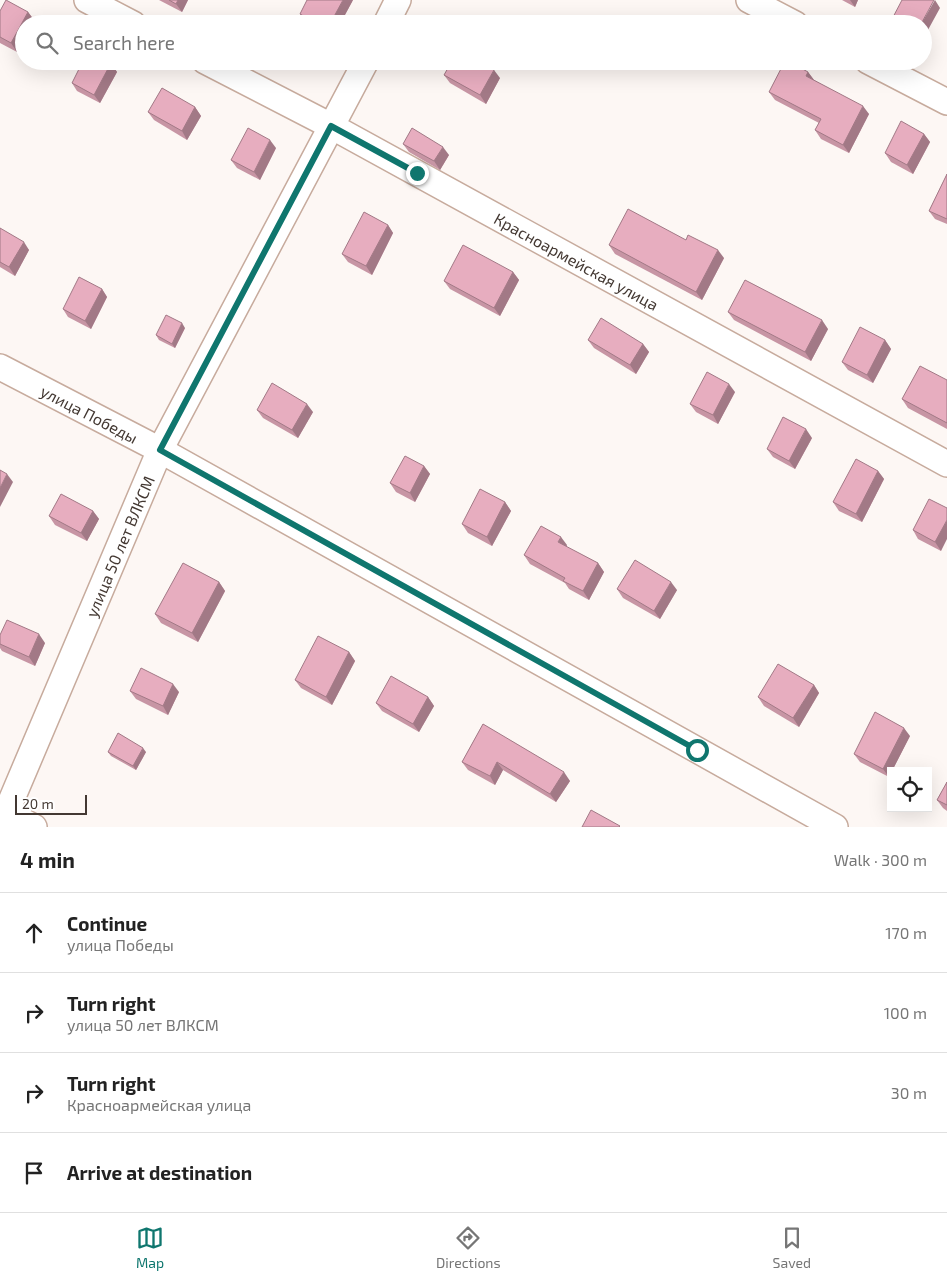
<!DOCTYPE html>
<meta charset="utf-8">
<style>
body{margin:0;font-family:"Exo 2",sans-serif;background:#f6f6f6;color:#222}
.controls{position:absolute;right:15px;bottom:15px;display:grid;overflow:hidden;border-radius:0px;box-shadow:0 5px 20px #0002}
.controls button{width:45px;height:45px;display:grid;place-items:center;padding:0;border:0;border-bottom:1px solid #e0e0e0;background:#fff;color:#222;font:25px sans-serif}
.scale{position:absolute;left:15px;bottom:12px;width:72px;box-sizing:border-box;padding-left:5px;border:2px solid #433832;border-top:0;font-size:14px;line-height:18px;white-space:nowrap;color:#433832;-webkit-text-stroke:4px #fff;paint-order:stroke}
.stop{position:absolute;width:15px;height:15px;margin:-11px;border:4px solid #0f766e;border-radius:50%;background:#fff}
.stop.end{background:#0f766e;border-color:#fff;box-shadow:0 1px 5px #0008}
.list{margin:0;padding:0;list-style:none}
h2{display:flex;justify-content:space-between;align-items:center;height:65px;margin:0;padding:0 20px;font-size:21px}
h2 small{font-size:16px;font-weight:400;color:#767676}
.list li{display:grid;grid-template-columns:32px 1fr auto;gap:15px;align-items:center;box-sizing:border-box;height:80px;padding:0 20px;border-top:1px solid #e0e0e0}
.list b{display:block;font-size:19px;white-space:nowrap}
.list p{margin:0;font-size:16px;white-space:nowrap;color:#767676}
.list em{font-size:16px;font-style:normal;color:#767676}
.icon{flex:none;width:28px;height:28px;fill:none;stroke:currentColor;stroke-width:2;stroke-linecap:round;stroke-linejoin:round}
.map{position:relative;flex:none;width:947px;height:827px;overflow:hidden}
.search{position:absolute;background:#fff;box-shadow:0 5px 20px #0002;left:15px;right:15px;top:15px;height:55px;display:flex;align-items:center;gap:12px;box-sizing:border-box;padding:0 18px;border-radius:28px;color:#767676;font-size:19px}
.sheet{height:385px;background:#fff}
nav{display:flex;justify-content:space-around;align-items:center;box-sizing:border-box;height:70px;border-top:1px solid #e0e0e0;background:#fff;font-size:14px;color:#767676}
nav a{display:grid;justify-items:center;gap:2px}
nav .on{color:#0f766e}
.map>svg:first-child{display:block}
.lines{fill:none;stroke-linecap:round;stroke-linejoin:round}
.minor-casing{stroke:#c7ab9d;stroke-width:28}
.minor{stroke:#fff;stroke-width:25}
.wall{fill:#c795a4}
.shaded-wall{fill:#a27986}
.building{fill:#e7adbf;stroke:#a27986}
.route{stroke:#0f766e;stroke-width:6}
.labels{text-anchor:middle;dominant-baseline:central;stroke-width:4;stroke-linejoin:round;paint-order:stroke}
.street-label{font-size:16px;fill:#433832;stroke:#fff}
</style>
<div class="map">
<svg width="947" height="827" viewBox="0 0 947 827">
<rect width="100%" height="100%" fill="#fdf7f4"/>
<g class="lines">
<g class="minor-casing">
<g id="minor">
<polyline points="87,0 133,24"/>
<polyline points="749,0 795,24"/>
<polyline points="386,24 398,0"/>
<path id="s1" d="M205,61L331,126L947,464"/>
<polyline points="868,61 947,102"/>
<path id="s2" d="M0,367L160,450L835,827"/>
<polyline points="0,809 34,827"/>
<path id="s3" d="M0,827L160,450L366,61"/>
</g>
</g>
<use href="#minor" class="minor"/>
</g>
<g class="wall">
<polygon points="159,0 188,0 182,12"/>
<polygon points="353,0 340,24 309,24 306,22 300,14"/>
<polygon points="842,0 858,0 855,7"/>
<polygon points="0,11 28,12 34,20 24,24 24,39 17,52 0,43"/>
<polygon points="111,63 117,72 100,103 77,91 72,83"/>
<polygon points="808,72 814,80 869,114 849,153 821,139 815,130 819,123 775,100 769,92"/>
<polygon points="444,75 500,78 486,104 450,83"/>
<polygon points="195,107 201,116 187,140 154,120 148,112"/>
<polygon points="924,134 930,142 913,174 891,162 885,153"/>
<polygon points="403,144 449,155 440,170 409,152"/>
<polygon points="276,148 260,180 237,168 231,160"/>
<polygon points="947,174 947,224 935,219 929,211"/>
<polygon points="388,225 393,233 372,275 348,262 342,254"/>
<polygon points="0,228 29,250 15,276 0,267"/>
<polygon points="609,245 724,258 702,300 615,254"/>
<polygon points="513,272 519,280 500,316 450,289 444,281"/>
<polygon points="102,289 107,297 91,329 68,317 63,309"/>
<polygon points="728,312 828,329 811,361 734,320"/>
<polygon points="185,328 175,348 159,340 156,335"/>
<polygon points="588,340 643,344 649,352 636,374 594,348"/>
<polygon points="885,340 891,349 873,383 848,370 842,362"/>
<polygon points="947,380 947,429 908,408 902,399"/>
<polygon points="735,392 718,424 696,412 690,404"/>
<polygon points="257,410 313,412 298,438 263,418"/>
<polygon points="812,438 795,469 773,457 767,449"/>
<polygon points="424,466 430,474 415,502 396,492 390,483"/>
<polygon points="878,471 884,479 862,522 839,511 833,502"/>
<polygon points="505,502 511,511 492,546 468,533 462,524"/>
<polygon points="947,508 941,551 918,539 913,530"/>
<polygon points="93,511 99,519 87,541 55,525 49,516"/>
<polygon points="567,545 566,547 598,563 604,572 589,600 569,589 565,583 530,564 524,555"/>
<polygon points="219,582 225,591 198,642 161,623 155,614"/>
<polygon points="617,589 677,590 660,619 623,598"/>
<polygon points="0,635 45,643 35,666 2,651 0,648"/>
<polygon points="349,652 355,661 332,705 301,688 295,680"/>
<polygon points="814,685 819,693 799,727 764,706 758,697"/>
<polygon points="130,691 179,692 168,715 136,699"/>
<polygon points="428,697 434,706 419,732 382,711 376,703"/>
<polygon points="483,724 570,781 556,802 503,770 495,785 468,770 462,762"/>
<polygon points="910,736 892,771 891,771 889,777 860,762 854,754"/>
<polygon points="108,752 146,752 136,770 111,756"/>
<polygon points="947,782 947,811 943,808 937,800"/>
</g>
<g class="shaded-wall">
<polygon points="178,0 188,0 182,12 176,4"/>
<polygon points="343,0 353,0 340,24 330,24"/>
<polygon points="850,0 858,0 855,7"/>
<polygon points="935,0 940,8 923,39 923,24 921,24"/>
<polygon points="28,12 34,20 32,24 24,24 24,39 17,52 11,43"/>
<polygon points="111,63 117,72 100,103 94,95"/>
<polygon points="494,70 500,78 486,104 480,95"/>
<polygon points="808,72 814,80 806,76"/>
<polygon points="863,106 869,114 849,153 843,145"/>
<polygon points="195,107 201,116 187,140 182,131"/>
<polygon points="924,134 930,142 913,174 907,165"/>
<polygon points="270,140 276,148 260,180 254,172"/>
<polygon points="443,147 449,155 440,170 434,161"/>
<polygon points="388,225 393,233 372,275 366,266"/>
<polygon points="24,242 29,250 15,276 9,267"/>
<polygon points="718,250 724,258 702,300 696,292"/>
<polygon points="513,272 519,280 500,316 494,308"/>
<polygon points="102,289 107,297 91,329 85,321"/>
<polygon points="822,320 828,329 811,361 805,352"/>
<polygon points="182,323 185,328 175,348 172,344"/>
<polygon points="885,340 891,349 873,383 867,375"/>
<polygon points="643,344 649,352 636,374 630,365"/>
<polygon points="729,384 735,392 718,424 713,415"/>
<polygon points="307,404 313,412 298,438 292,430"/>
<polygon points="806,429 812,438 795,469 789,461"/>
<polygon points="424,466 430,474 415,502 410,493"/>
<polygon points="878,471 884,479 862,522 856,514"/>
<polygon points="7,474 13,482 0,507 0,488"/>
<polygon points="505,502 511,511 492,546 487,537"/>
<polygon points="93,511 99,519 87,541 81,533"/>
<polygon points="947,520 947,539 941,551 935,542"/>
<polygon points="561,537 567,545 564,551 558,542"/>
<polygon points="598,563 604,572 589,600 583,591"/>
<polygon points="219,582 225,591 198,642 192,633"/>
<polygon points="671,582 677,590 660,619 654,611"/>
<polygon points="39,634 45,643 35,666 29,657"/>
<polygon points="349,652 355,661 332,705 326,697"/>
<polygon points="173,684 179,692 168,715 163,706"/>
<polygon points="814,685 819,693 799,727 793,718"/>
<polygon points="428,697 434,706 419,732 413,724"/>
<polygon points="904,728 910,736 892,771 891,771 891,774 889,777 883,769"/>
<polygon points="143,748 146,752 136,770 133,766"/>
<polygon points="497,762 503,770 495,785 490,776"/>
<polygon points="564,772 570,781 556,802 550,794"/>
</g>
<g class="building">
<polygon points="6,0 28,12 11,43 0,37 0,11"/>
<polygon points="169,0 178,0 176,4"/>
<polygon points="307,0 343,0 330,24 318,24 300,14"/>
<polygon points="902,0 934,0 921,24 895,24 891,21"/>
<polygon points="83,61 107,61 111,63 94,95 72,83"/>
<polygon points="452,61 480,61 494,70 480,95 444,75"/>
<polygon points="785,61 788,61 808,72 806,76 863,106 843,145 815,130 821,119 769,92"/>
<polygon points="162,88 195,107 182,131 148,112"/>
<polygon points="901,121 924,134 907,165 885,153"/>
<polygon points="248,128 270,140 254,172 231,160"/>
<polygon points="412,128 443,147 434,161 403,144"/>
<polygon points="947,174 947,219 929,211"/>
<polygon points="628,209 686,240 688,235 718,250 696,292 609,245"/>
<polygon points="364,212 388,225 366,266 342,254"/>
<polygon points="0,228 24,242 9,267 0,262"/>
<polygon points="463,245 513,272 494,308 444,281"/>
<polygon points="79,277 102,289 85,321 63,309"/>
<polygon points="745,280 822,320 805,352 728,312"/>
<polygon points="166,315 182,323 172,344 156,335"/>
<polygon points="601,318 643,344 630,365 588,340"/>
<polygon points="860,327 885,340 867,375 842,362"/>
<polygon points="920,366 947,380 947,423 902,399"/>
<polygon points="707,372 729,384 713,415 690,404"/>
<polygon points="272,383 307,404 292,430 257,410"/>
<polygon points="783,417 806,429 789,461 767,449"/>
<polygon points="405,456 424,466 410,493 390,483"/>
<polygon points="856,459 878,471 856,514 833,502"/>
<polygon points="0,470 7,474 0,488"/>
<polygon points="480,489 505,502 487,537 462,524"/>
<polygon points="61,494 93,511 81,533 49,516"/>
<polygon points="929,499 947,508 947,520 935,542 913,530"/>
<polygon points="541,526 561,537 558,542 598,563 583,591 563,581 565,578 524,555"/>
<polygon points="635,560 671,582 654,611 617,589"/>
<polygon points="183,563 219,582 192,633 155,614"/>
<polygon points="7,620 39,634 29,657 0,644 0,635"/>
<polygon points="318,636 349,652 326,697 295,680"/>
<polygon points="778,664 814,685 793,718 758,697"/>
<polygon points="141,668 173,684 163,706 130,691"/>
<polygon points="391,676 428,697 413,724 376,703"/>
<polygon points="875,712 904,728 883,769 854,754"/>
<polygon points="483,724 564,772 550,794 497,762 490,776 462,762"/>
<polygon points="118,733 143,748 133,766 108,752"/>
<polygon points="947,782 947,805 937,800"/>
<polygon points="591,810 620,826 619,827 582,827"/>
</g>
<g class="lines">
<polyline class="route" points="417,173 331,126 160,450 697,750"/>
</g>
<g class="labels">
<g class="street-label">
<text stroke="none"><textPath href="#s1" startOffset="422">Красноармейская улица</textPath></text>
<text stroke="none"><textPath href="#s2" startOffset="101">улица Победы</textPath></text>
<text stroke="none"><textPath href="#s3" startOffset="305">улица 50 лет ВЛКСМ</textPath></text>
</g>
</g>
</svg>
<div class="controls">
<button><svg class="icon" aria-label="locate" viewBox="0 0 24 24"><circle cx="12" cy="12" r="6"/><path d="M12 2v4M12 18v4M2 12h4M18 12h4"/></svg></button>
</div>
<div class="scale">20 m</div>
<div class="stop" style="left:697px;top:750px"></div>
<div class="stop end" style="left:417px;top:173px"></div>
<div class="search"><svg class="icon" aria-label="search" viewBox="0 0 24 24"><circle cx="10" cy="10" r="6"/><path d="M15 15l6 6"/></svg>Search here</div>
</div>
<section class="sheet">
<h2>4 min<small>Walk · 300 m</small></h2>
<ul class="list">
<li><svg class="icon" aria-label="ahead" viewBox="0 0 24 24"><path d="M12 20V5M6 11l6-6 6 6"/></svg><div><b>Continue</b><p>улица Победы</p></div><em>170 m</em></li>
<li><svg class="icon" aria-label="right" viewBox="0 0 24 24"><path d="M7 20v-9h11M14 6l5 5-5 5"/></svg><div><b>Turn right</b><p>улица 50 лет ВЛКСМ</p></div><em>100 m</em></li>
<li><svg class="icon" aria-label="right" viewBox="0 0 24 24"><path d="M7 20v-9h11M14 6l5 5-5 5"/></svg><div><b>Turn right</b><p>Красноармейская улица</p></div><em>30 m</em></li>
<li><svg class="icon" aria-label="arrive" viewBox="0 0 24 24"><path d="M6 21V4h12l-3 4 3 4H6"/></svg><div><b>Arrive at destination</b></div></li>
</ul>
</section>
<nav>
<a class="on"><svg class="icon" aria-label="map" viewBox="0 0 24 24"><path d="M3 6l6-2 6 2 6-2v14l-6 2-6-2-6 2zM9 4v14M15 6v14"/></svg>Map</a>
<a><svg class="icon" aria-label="directions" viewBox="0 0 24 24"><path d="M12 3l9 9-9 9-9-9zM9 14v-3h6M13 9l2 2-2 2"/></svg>Directions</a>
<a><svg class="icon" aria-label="saved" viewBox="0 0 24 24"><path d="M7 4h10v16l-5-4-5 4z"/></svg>Saved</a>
</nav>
